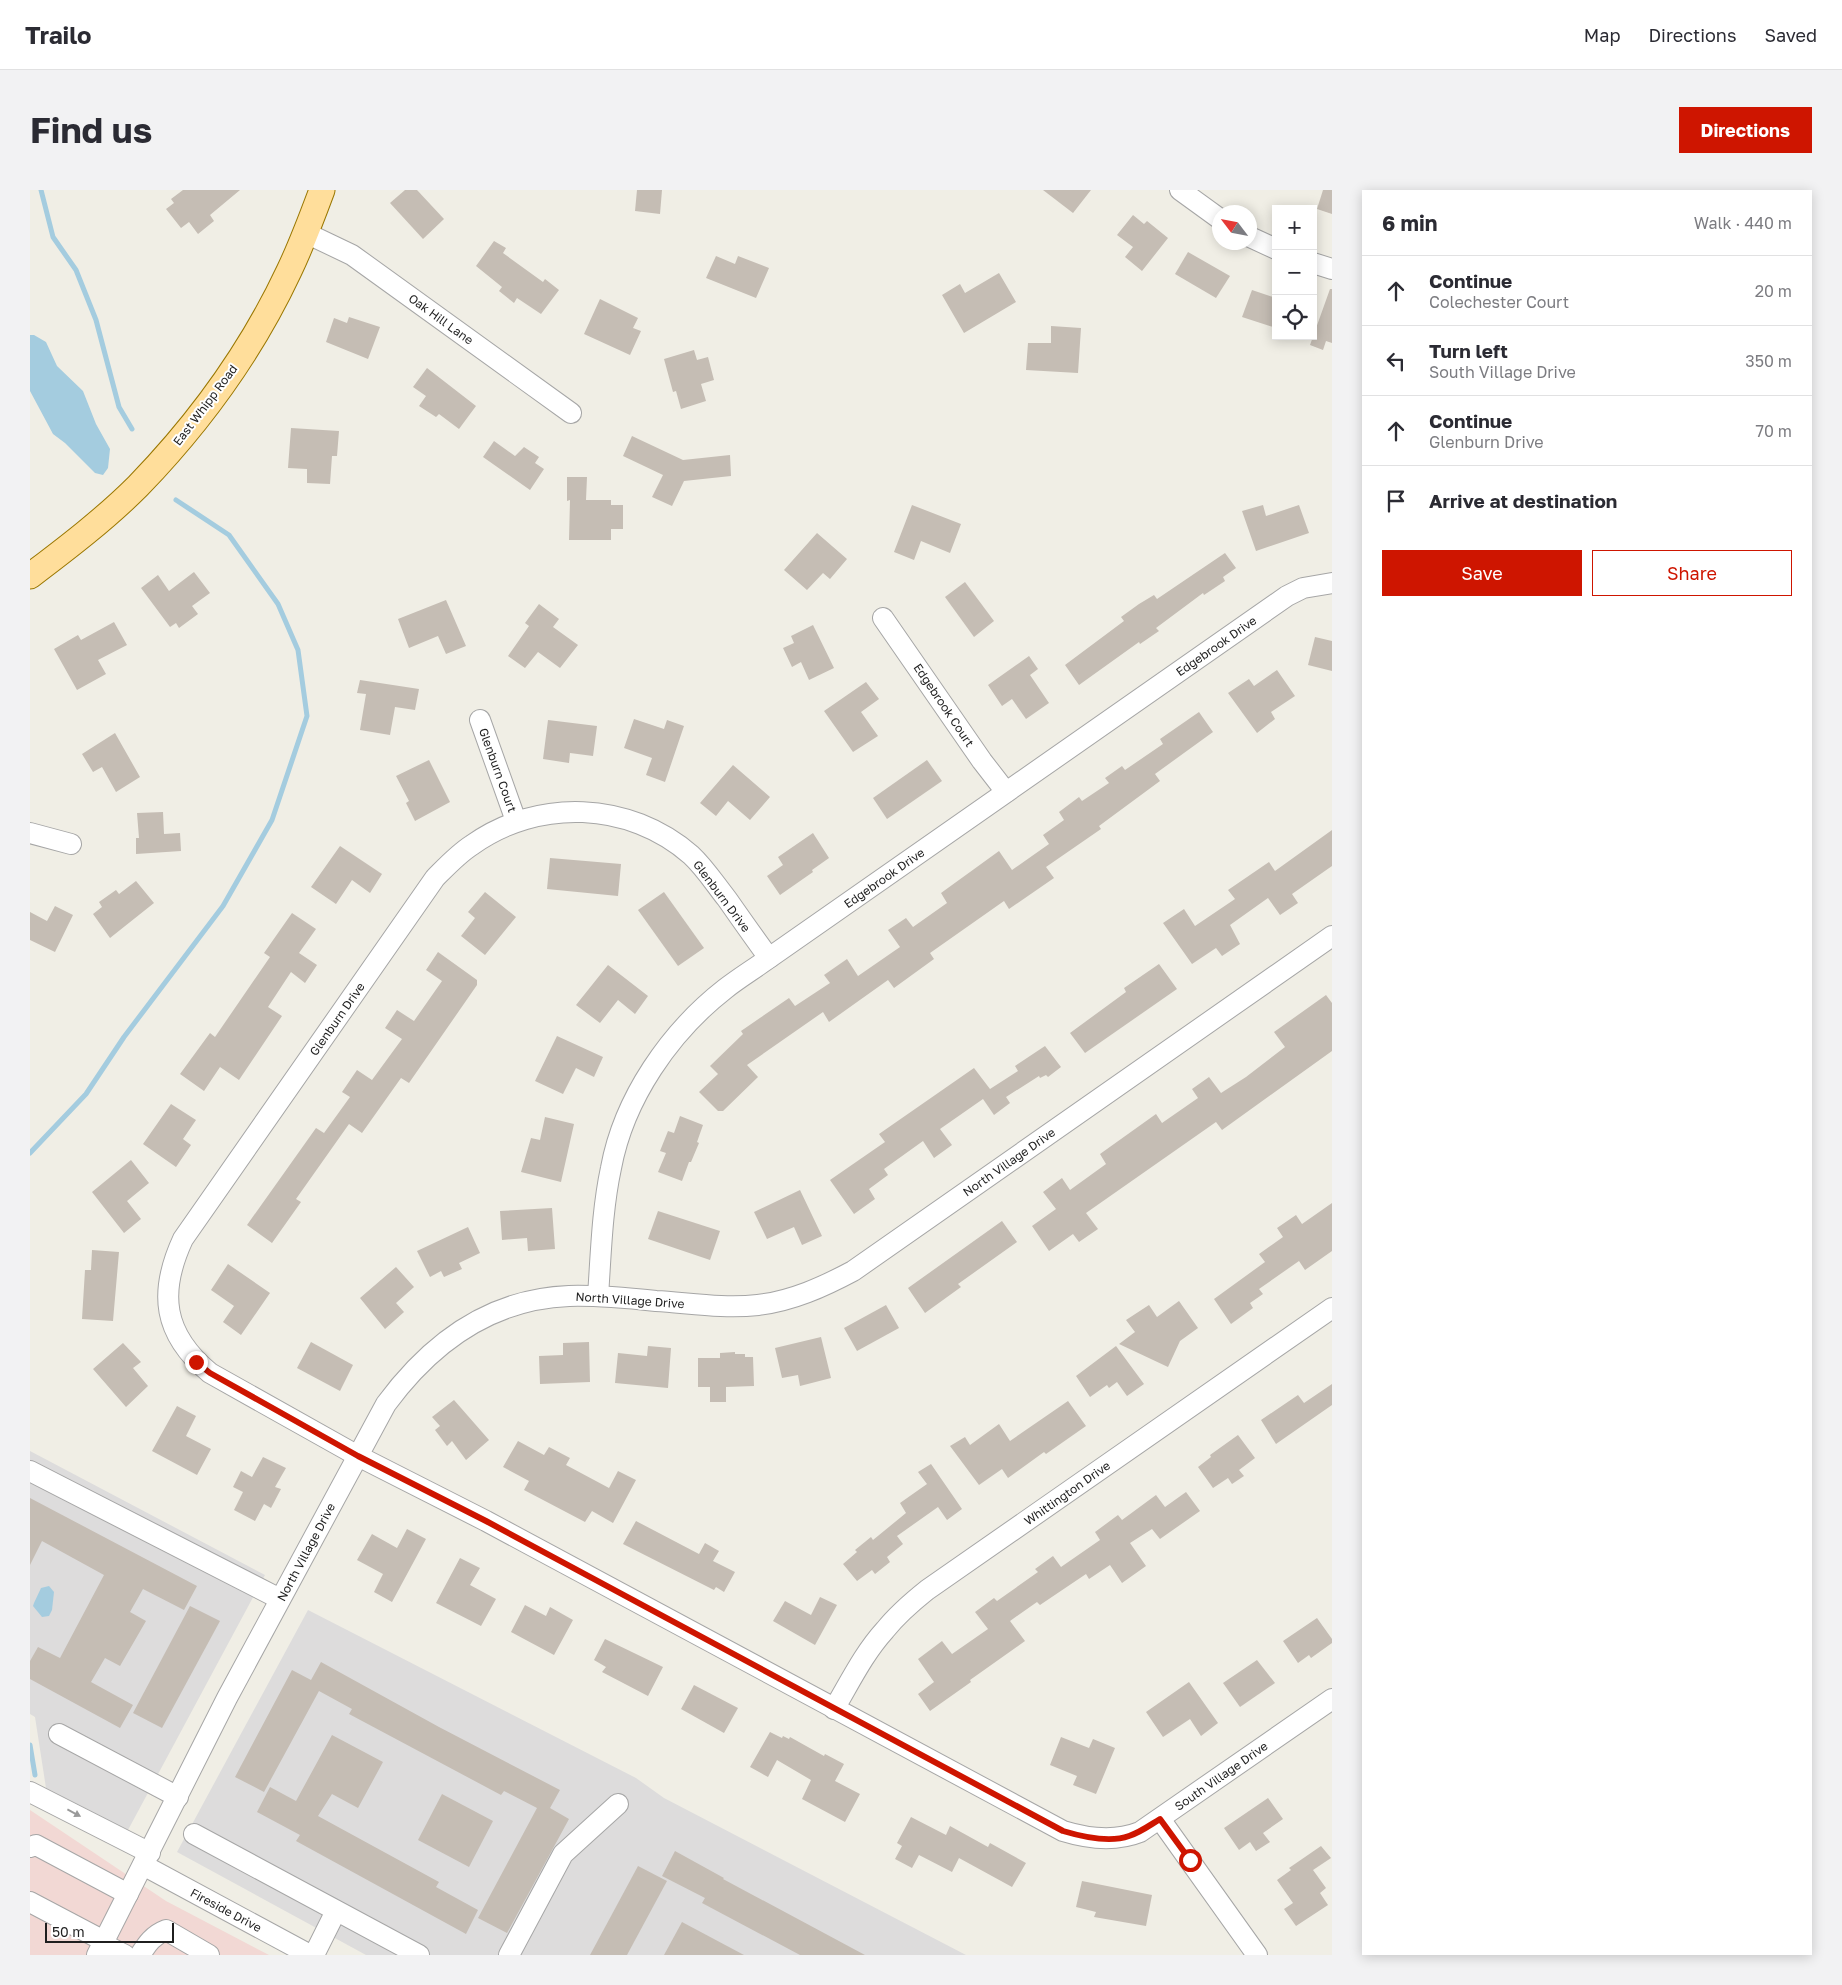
<!DOCTYPE html>
<meta charset="utf-8">
<style>
body{margin:0;font-family:"Golos Text",sans-serif;background:#f2f2f3;color:#2b2b33}
.controls{position:absolute;right:15px;top:15px;display:grid;overflow:hidden;border-radius:0px;box-shadow:0 2px 12px #0003}
.controls button{width:45px;height:45px;display:grid;place-items:center;padding:0;border:0;border-bottom:1px solid #e1e1e2;background:#fff;color:#2b2b33;font:25px sans-serif}
.compass{position:absolute;left:1182px;top:15px;width:45px;height:45px;border-radius:50%;background:#fff;box-shadow:0 2px 12px #0003;rotate:302deg}
.scale{position:absolute;left:15px;bottom:12px;width:129px;box-sizing:border-box;padding-left:5px;border:2px solid #1f1f1f;border-top:0;font-size:14px;line-height:18px;white-space:nowrap;color:#1f1f1f;-webkit-text-stroke:4px #fff;paint-order:stroke}
.stop{position:absolute;width:15px;height:15px;margin:-11px;border:4px solid #ce1500;border-radius:50%;background:#fff}
.stop.end{background:#ce1500;border-color:#fff;box-shadow:0 1px 5px #0008}
.list{margin:0;padding:0;list-style:none}
h2{display:flex;justify-content:space-between;align-items:center;height:65px;margin:0;padding:0 20px;font-size:21px}
h2 small{font-size:16px;font-weight:400;color:#7c7c81}
.list li{display:grid;grid-template-columns:32px 1fr auto;gap:15px;align-items:center;box-sizing:border-box;height:70px;padding:0 20px;border-top:1px solid #e1e1e2}
.list b{display:block;font-size:19px;white-space:nowrap}
.list p{margin:0;font-size:16px;white-space:nowrap;color:#7c7c81}
.list em{font-size:16px;font-style:normal;color:#7c7c81}
.actions{display:flex;gap:10px;padding:15px 20px}
.actions a{flex:1;padding:11px 0;border:1px solid #ce1500;border-radius:0px;text-align:center;font-size:18px;color:#ce1500}
.actions .main{background:#ce1500;color:#fff}
.icon{flex:none;width:28px;height:28px;fill:none;stroke:currentColor;stroke-width:2;stroke-linecap:round;stroke-linejoin:round}
.map{position:relative;flex:none;width:1302px;height:1765px;overflow:hidden;border-radius:0px}
header{display:flex;align-items:center;gap:30px;box-sizing:border-box;height:70px;padding:0 25px;background:#fff;border-bottom:1px solid #e1e1e2}
header strong{font-size:24px}
nav{display:flex;gap:28px;margin-inline-start:auto;font-size:18px}
.intro{display:flex;align-items:center;justify-content:space-between;box-sizing:border-box;height:120px;padding:0 30px}
h1{margin:0;font-size:35px}
.button{padding:12px 22px;border-radius:0px;background:#ce1500;color:#fff;font-size:18px;font-weight:700}
main{display:flex;gap:30px;padding:0 30px}
aside{flex:1;background:#fff;border-radius:0px;box-shadow:0 2px 12px #0003}
.map>svg:first-child{display:block}
.residential{fill:#dddcdc}
.commercial{fill:#f2d8d4}
.water{fill:#a4ccdf}
.lines{fill:none;stroke-linecap:round;stroke-linejoin:round}
.stream{stroke:#a4ccdf;stroke-width:5}
.building{fill:#c5bdb4}
.minor-casing{stroke:#a6a6a6;stroke-width:22}
.major-casing{stroke:#9a7700;stroke-width:27}
.minor{stroke:#fff;stroke-width:20}
.major{stroke:#ffde9b;stroke-width:25}
.oneway{fill:#9a9a9a}
.route{stroke:#ce1500;stroke-width:6}
.labels{text-anchor:middle;dominant-baseline:central;stroke-width:4;stroke-linejoin:round;paint-order:stroke}
.street-label{font-size:12px;fill:#1f1f1f;stroke:#fff}
</style>
<header>
<strong>Trailo</strong>
<nav><a>Map</a><a>Directions</a><a>Saved</a></nav>
</header>
<div class="intro"><h1>Find us</h1><a class="button">Directions</a></div>
<main>
<div class="map">
<svg width="1302" height="1765" viewBox="0 0 1302 1765">
<rect width="100%" height="100%" fill="#f0eee5"/>
<g class="residential">
<polygon points="0,1261 235,1385 98,1640 16,1598 5,1527 0,1524"/>
<polygon points="278,1420 606,1588 634,1608 936,1765 336,1765 147,1662"/>
</g>
<polygon class="commercial" points="0,1620 136,1711 239,1765 0,1765"/>
<g class="water">
<polygon points="0,145 4,145 16,152 27,176 53,201 66,234 80,259 78,278 73,285 65,283 35,253 23,244 0,201"/>
<polygon points="19,1396 24,1402 22,1420 19,1426 12,1427 3,1416 4,1413 11,1398"/>
</g>
<g class="lines">
<g class="stream">
<polyline points="11,0 23,47 46,80 66,130 89,217 102,239"/>
<polyline points="0,963 56,904 94,847 193,716 242,630 277,526 268,460 248,414 199,345 146,310"/>
<polyline points="0,1555 5,1585"/>
</g>
</g>
<g class="building">
<polygon points="153,0 210,0 180,25 184,31 168,44 159,32 151,38 136,19 144,13 141,9"/>
<polygon points="375,0 387,0 414,29 393,49 360,13"/>
<polygon points="607,0 632,0 630,24 605,21"/>
<polygon points="1013,0 1061,0 1043,23"/>
<polygon points="1293,0 1302,0 1302,24 1287,19"/>
<polygon points="1103,25 1114,34 1117,31 1138,48 1112,81 1095,67 1103,57 1087,45"/>
<polygon points="464,51 476,58 473,63 513,92 515,89 529,100 511,124 487,108 484,113 469,101 472,97 446,76"/>
<polygon points="1158,62 1200,86 1186,108 1145,84"/>
<polygon points="686,66 705,74 708,66 739,78 726,108 676,88"/>
<polygon points="969,83 986,112 934,143 912,105 930,94 935,103"/>
<polygon points="1300,99 1302,99 1302,153 1296,151 1293,160 1280,155"/>
<polygon points="1222,100 1246,108 1246,138 1212,127"/>
<polygon points="570,109 608,128 603,138 611,141 600,165 554,144"/>
<polygon points="319,127 350,137 338,169 296,152 304,128 317,133"/>
<polygon points="1021,136 1051,138 1048,183 996,180 998,153 1021,153"/>
<polygon points="664,160 667,170 678,167 684,190 671,194 676,211 651,219 646,201 643,202 634,169"/>
<polygon points="397,178 446,216 429,239 409,224 406,227 389,216 396,206 383,197"/>
<polygon points="261,238 309,241 307,266 302,266 300,294 277,293 277,279 258,278"/>
<polygon points="602,246 653,270 700,265 701,286 654,291 642,316 622,307 633,285 593,266"/>
<polygon points="464,251 485,266 494,257 509,267 505,273 514,279 500,300 453,267"/>
<polygon points="537,287 557,287 556,310 581,310 581,315 593,315 593,339 581,339 581,350 539,350 540,310 537,311"/>
<polygon points="882,315 931,334 920,363 891,351 884,370 864,362"/>
<polygon points="1233,315 1236,326 1269,315 1279,343 1226,361 1212,321"/>
<polygon points="787,343 817,369 800,389 793,383 777,400 754,380"/>
<polygon points="1195,363 1206,378 1193,387 1195,391 1174,405 1173,403 1126,438 1129,441 1110,454 1109,452 1049,495 1035,475 1094,431 1091,427 1109,414 1124,405 1127,409"/>
<polygon points="164,382 180,403 162,416 168,424 149,438 146,433 140,437 111,398 128,385 139,401"/>
<polygon points="935,392 964,431 944,447 915,407"/>
<polygon points="416,410 436,456 416,464 408,446 379,458 368,429"/>
<polygon points="509,414 529,429 523,437 548,455 530,478 508,462 495,478 478,466 499,436 495,433"/>
<polygon points="84,432 97,455 68,470 76,484 47,500 24,459 48,445 51,450"/>
<polygon points="783,435 804,478 779,490 771,472 762,477 753,458 764,453 761,446"/>
<polygon points="1285,447 1302,451 1302,481 1278,475"/>
<polygon points="999,466 1008,479 1000,485 1019,513 996,529 982,509 972,516 958,495"/>
<polygon points="1247,480 1265,506 1241,522 1245,529 1227,543 1198,503 1219,489 1224,496"/>
<polygon points="330,490 389,499 385,520 365,517 360,545 330,540 336,504 327,503"/>
<polygon points="836,492 849,509 831,522 848,546 823,562 794,521"/>
<polygon points="1169,522 1183,542 1125,584 1130,591 1069,636 1071,639 1016,677 1024,688 979,719 974,711 900,763 904,769 864,798 858,790 799,832 793,822 717,875 728,887 693,921 688,921 669,902 688,884 680,876 713,844 711,841 759,808 765,816 800,793 794,785 817,769 828,786 870,757 858,740 876,728 883,737 917,713 911,703 969,661 982,680 1019,654 1013,645 1034,630 1029,622 1049,607 1052,611 1079,593 1075,588 1092,576 1095,580 1133,554 1130,549"/>
<polygon points="604,529 634,539 637,530 654,536 635,592 616,585 622,568 594,558"/>
<polygon points="518,530 567,536 563,566 540,563 539,573 513,569"/>
<polygon points="85,543 110,587 86,602 72,577 63,582 52,564"/>
<polygon points="399,570 420,612 385,631 376,613 379,611 366,586"/>
<polygon points="897,570 912,591 857,629 843,608"/>
<polygon points="703,575 740,607 720,630 698,611 686,626 670,613"/>
<polygon points="133,622 134,644 150,643 151,661 106,664 106,648 109,648 107,623"/>
<polygon points="1302,640 1302,676 1262,704 1268,713 1250,725 1238,708 1200,735 1210,754 1192,766 1186,758 1162,774 1133,733 1154,719 1165,736 1205,709 1198,700 1239,672 1245,681"/>
<polygon points="783,643 799,668 782,680 783,682 750,705 737,686 753,675 748,667"/>
<polygon points="310,656 352,684 340,703 322,690 306,714 281,697"/>
<polygon points="520,668 591,674 588,706 517,699"/>
<polygon points="106,691 124,713 80,748 63,724 72,717 69,712 86,700 89,704"/>
<polygon points="455,702 486,727 455,765 431,746 445,728 438,722"/>
<polygon points="634,702 674,758 648,776 608,720"/>
<polygon points="25,716 43,725 25,762 0,750 0,722 17,731"/>
<polygon points="262,723 286,739 269,763 287,775 275,793 261,782 238,817 252,826 209,890 190,877 174,901 150,884 180,843 185,847 240,767 234,763"/>
<polygon points="408,762 447,790 447,795 379,893 371,888 332,943 319,934 266,1009 271,1012 242,1053 217,1035 286,938 294,943 320,907 312,902 327,880 342,890 372,849 355,838 367,820 384,831 412,791 396,780"/>
<polygon points="1129,774 1147,799 1055,863 1040,843 1096,802 1094,798"/>
<polygon points="578,775 618,806 605,824 588,810 570,833 546,815"/>
<polygon points="1296,805 1302,813 1302,861 1192,940 1186,932 1056,1023 1068,1039 1049,1052 1043,1044 1019,1061 1002,1036 1026,1019 1013,1002 1032,988 1040,1000 1076,974 1070,964 1126,924 1132,933 1168,908 1162,899 1179,887 1191,903 1216,887 1255,857 1244,842"/>
<polygon points="527,846 573,867 564,887 546,878 533,904 505,891"/>
<polygon points="1015,856 1031,877 1018,887 1016,885 1010,888 1009,886 976,907 980,913 964,925 953,909 910,939 922,955 904,968 893,951 854,979 858,985 839,999 845,1009 824,1024 800,990 855,952 849,944 944,878 960,899 988,881 985,876"/>
<polygon points="141,914 166,930 153,949 161,955 146,977 113,954"/>
<polygon points="650,926 673,935 667,952 669,953 661,972 659,972 652,991 628,982 636,963 630,961 638,941 644,943"/>
<polygon points="515,927 544,934 531,992 491,982 501,948 510,950"/>
<polygon points="101,970 119,993 97,1011 111,1029 94,1043 62,1002"/>
<polygon points="770,1000 792,1046 772,1055 764,1037 737,1049 724,1022"/>
<polygon points="1302,1013 1302,1061 1275,1080 1269,1071 1229,1099 1233,1104 1220,1113 1223,1118 1201,1134 1184,1109 1235,1072 1229,1064 1253,1047 1247,1038 1266,1025 1272,1034"/>
<polygon points="522,1018 525,1059 498,1061 497,1048 472,1050 470,1021"/>
<polygon points="628,1021 690,1041 680,1070 618,1049"/>
<polygon points="972,1031 987,1052 928,1094 931,1097 895,1123 878,1098"/>
<polygon points="438,1037 450,1063 429,1073 432,1079 414,1087 411,1081 400,1087 387,1061"/>
<polygon points="62,1060 89,1062 83,1131 52,1129 55,1080 61,1080"/>
<polygon points="198,1074 240,1103 211,1145 193,1132 204,1116 181,1100"/>
<polygon points="366,1077 384,1097 366,1113 374,1122 355,1139 330,1108"/>
<polygon points="1149,1111 1168,1138 1150,1151 1138,1177 1089,1154 1105,1142 1096,1130 1119,1115 1127,1127"/>
<polygon points="856,1115 869,1138 827,1161 814,1138"/>
<polygon points="791,1147 801,1188 770,1196 768,1185 752,1188 745,1158"/>
<polygon points="281,1152 323,1175 310,1201 267,1178"/>
<polygon points="559,1152 560,1192 510,1194 509,1166 533,1165 533,1153"/>
<polygon points="93,1153 111,1172 103,1178 118,1196 96,1217 63,1179"/>
<polygon points="618,1156 641,1158 638,1198 585,1193 588,1163 617,1166"/>
<polygon points="1086,1156 1114,1194 1097,1206 1087,1192 1079,1198 1077,1195 1060,1207 1046,1186"/>
<polygon points="705,1162 705,1164 715,1164 715,1167 723,1167 724,1196 696,1197 696,1212 680,1212 680,1197 668,1197 668,1168 690,1168 690,1163"/>
<polygon points="1302,1194 1302,1215 1246,1254 1231,1230 1268,1205 1274,1213"/>
<polygon points="424,1210 459,1250 436,1270 422,1251 417,1256 405,1240 410,1236 402,1227"/>
<polygon points="1038,1211 1056,1236 1016,1264 1014,1262 978,1288 972,1279 949,1295 920,1256 935,1247 940,1255 969,1234 980,1251"/>
<polygon points="147,1216 166,1226 156,1246 181,1259 167,1285 122,1261"/>
<polygon points="1208,1245 1225,1268 1209,1280 1214,1286 1202,1294 1198,1288 1183,1298 1168,1277 1181,1267 1180,1265"/>
<polygon points="488,1251 514,1265 519,1257 540,1268 536,1275 579,1298 588,1281 606,1290 583,1333 562,1321 555,1332 494,1300 499,1291 473,1277"/>
<polygon points="233,1267 256,1278 245,1297 251,1299 241,1318 234,1314 225,1331 204,1320 213,1302 203,1297 211,1281 222,1287"/>
<polygon points="901,1274 932,1319 917,1330 908,1317 867,1346 873,1354 857,1367 860,1372 845,1384 842,1380 827,1391 813,1374 827,1362 825,1360 841,1347 843,1350 876,1323 870,1313 897,1294 888,1282"/>
<polygon points="1156,1302 1170,1321 1130,1349 1122,1339 1100,1353 1116,1376 1092,1393 1080,1375 1059,1389 1056,1384 1010,1415 1007,1412 980,1431 995,1451 940,1490 941,1492 900,1521 888,1504 904,1492 888,1469 912,1451 922,1464 958,1439 945,1422 964,1408 967,1411 1008,1382 1005,1379 1023,1366 1031,1377 1070,1350 1065,1342 1088,1325 1092,1330 1126,1305 1135,1317"/>
<polygon points="0,1308 167,1396 154,1420 113,1399 100,1422 116,1431 90,1476 75,1468 61,1492 103,1515 90,1538 0,1489 0,1471 8,1457 30,1468 74,1385 12,1351 0,1375"/>
<polygon points="606,1331 669,1364 675,1353 689,1361 683,1371 705,1382 694,1402 686,1397 684,1400 593,1354"/>
<polygon points="377,1339 396,1349 362,1412 344,1402 353,1384 327,1370 342,1344 367,1358"/>
<polygon points="430,1368 450,1378 440,1395 466,1409 451,1436 406,1413"/>
<polygon points="790,1407 807,1415 785,1455 743,1431 755,1411 781,1425"/>
<polygon points="495,1415 516,1426 520,1417 543,1430 524,1465 481,1442"/>
<polygon points="160,1416 190,1431 132,1538 103,1523"/>
<polygon points="1287,1428 1302,1449 1302,1453 1281,1468 1279,1465 1268,1473 1253,1451"/>
<polygon points="575,1449 633,1477 618,1506 572,1482 576,1477 564,1470"/>
<polygon points="1227,1470 1245,1493 1210,1517 1193,1493"/>
<polygon points="291,1472 409,1537 530,1600 520,1618 539,1629 477,1743 448,1728 507,1618 474,1601 471,1605 319,1524 322,1519 289,1501 234,1602 205,1587 262,1480 281,1490"/>
<polygon points="1159,1492 1188,1533 1171,1546 1160,1529 1133,1547 1116,1522"/>
<polygon points="664,1495 708,1518 694,1543 651,1519"/>
<polygon points="740,1542 752,1548 753,1546 759,1549 760,1547 794,1566 795,1564 814,1574 805,1591 830,1604 815,1632 772,1609 781,1590 747,1570 738,1587 720,1577"/>
<polygon points="302,1545 353,1572 328,1618 302,1604 288,1626 409,1692 406,1697 448,1720 436,1744 266,1651 270,1645 227,1622 240,1597 266,1611"/>
<polygon points="1031,1547 1059,1558 1063,1549 1085,1558 1066,1604 1043,1595 1047,1586 1020,1575"/>
<polygon points="412,1604 463,1631 439,1677 388,1650"/>
<polygon points="1238,1608 1253,1629 1233,1643 1240,1652 1226,1661 1220,1652 1209,1660 1194,1638"/>
<polygon points="881,1627 916,1645 920,1636 958,1657 960,1653 996,1673 982,1697 929,1668 922,1682 889,1665 882,1678 865,1669 872,1656 867,1653"/>
<polygon points="1291,1656 1301,1668 1283,1680 1296,1698 1290,1703 1298,1715 1266,1736 1254,1719 1263,1713 1247,1690 1261,1680 1259,1678"/>
<polygon points="645,1661 694,1688 693,1689 835,1765 770,1765 672,1713 675,1708 632,1686"/>
<polygon points="608,1676 637,1691 597,1765 560,1765"/>
<polygon points="1052,1691 1122,1705 1116,1736 1064,1727 1066,1722 1046,1717"/>
<polygon points="652,1732 714,1765 634,1765"/>
</g>
<g class="lines">
<g class="minor-casing">
<g id="minor">
<polyline points="1150,0 1190,29"/>
<polyline points="276,43 322,65 541,223"/>
<polyline points="1220,47 1246,59"/>
<polyline points="1283,73 1302,79"/>
<polyline points="853,428 952,571 976,602"/>
<polyline points="450,530 486,631"/>
<polyline points="0,643 41,654"/>
<path d="M739,768C725,749 711,729 697,709C685,694 675,678 661,665C599,611 508,608 442,655C428,664 417,676 405,688L153,1049C128,1103 133,1144 180,1183L328,1266L456,1331L1033,1641C1059,1649 1085,1652 1110,1642L1302,1509"/>
<path d="M568,1106C571,1063 572,1020 581,978C594,908 640,842 695,799C709,788 724,779 739,768L1257,406L1273,398L1302,393"/>
<polyline points="0,1281 250,1409"/>
<path d="M804,1519C820,1492 834,1463 855,1440C867,1425 882,1412 897,1400L1302,1118"/>
<polyline points="29,1544 148,1607"/>
<polyline points="0,1602 120,1663"/>
<polyline points="1130,1629 1227,1765"/>
<polyline points="164,1644 389,1765"/>
<polyline points="0,1657 6,1655 98,1704"/>
<polyline points="113,1675 280,1765"/>
<polyline points="0,1712 74,1751"/>
<polyline points="73,1754 95,1765"/>
<path d="M67,1765L197,1508L356,1214C401,1153 461,1109 539,1106C568,1105 597,1108 626,1111C659,1113 694,1119 728,1115C762,1111 793,1097 823,1081L1302,746"/>
<path d="M110,1765C117,1754 123,1745 136,1740L179,1765"/>
<polyline points="284,1765 306,1721"/>
<polyline points="479,1765 533,1664 588,1614"/>
</g>
</g>
<g class="major-casing">
<path id="major" d="M0,386C37,358 75,329 108,296C169,233 222,160 259,81C272,54 282,27 292,0"/>
</g>
<use href="#minor" class="minor"/>
<use href="#major" class="major"/>
</g>
<defs><path id="oneway-solid" d="M-6-.8H1V-3.2L6.5 0L1 3.2V.8H-6Z" transform="scale(1.25)"/></defs>
<use class="oneway" href="#oneway-solid" transform="translate(44 1623) rotate(28)"/>
<g class="lines">
<path class="route" d="M166,1172L180,1183L328,1266L456,1331L1033,1641C1053,1647 1080,1653 1099,1646C1111,1642 1120,1635 1130,1629L1160,1670"/>
</g>
<g class="labels">
<g class="street-label">
<text transform="translate(411 129) rotate(36)">Oak Hill Lane</text>
<text transform="translate(175 215) rotate(-53)">East Whipp Road</text>
<text transform="translate(1186 456) rotate(-35)">Edgebrook Drive</text>
<text transform="translate(914 515) rotate(56)">Edgebrook Court</text>
<text transform="translate(468 580) rotate(70)">Glenburn Court</text>
<text transform="translate(854 688) rotate(-35)">Edgebrook Drive</text>
<text transform="translate(692 706) rotate(53)">Glenburn Drive</text>
<text transform="translate(307 829) rotate(-55)">Glenburn Drive</text>
<text transform="translate(979 972) rotate(-35)">North Village Drive</text>
<text transform="translate(600 1110) rotate(4)">North Village Drive</text>
<text transform="translate(1037 1303) rotate(-35)">Whittington Drive</text>
<text transform="translate(276 1362) rotate(-62)">North Village Drive</text>
<text transform="translate(1191 1586) rotate(-35)">South Village Drive</text>
<text transform="translate(196 1720) rotate(28)">Fireside Drive</text>
</g>
</g>
</svg>
<div class="controls">
<button>+</button>
<button>−</button>
<button><svg class="icon" aria-label="locate" viewBox="0 0 24 24"><circle cx="12" cy="12" r="6"/><path d="M12 2v4M12 18v4M2 12h4M18 12h4"/></svg></button>
</div>
<svg class="compass" viewBox="-18 -18 36 36"><path d="M0-13l5 13h-10z" fill="#e53935"/><path d="M0 13l5-13h-10z" fill="#7c7c81"/></svg>
<div class="scale">50 m</div>
<div class="stop" style="left:1160px;top:1670px"></div>
<div class="stop end" style="left:166px;top:1172px"></div>
</div>
<aside>
<h2>6 min<small>Walk · 440 m</small></h2>
<ul class="list">
<li><svg class="icon" aria-label="ahead" viewBox="0 0 24 24"><path d="M12 20V5M6 11l6-6 6 6"/></svg><div><b>Continue</b><p>Colechester Court</p></div><em>20 m</em></li>
<li><svg class="icon" aria-label="left" viewBox="0 0 24 24"><path d="M17 20v-9H6M10 6l-5 5 5 5"/></svg><div><b>Turn left</b><p>South Village Drive</p></div><em>350 m</em></li>
<li><svg class="icon" aria-label="ahead" viewBox="0 0 24 24"><path d="M12 20V5M6 11l6-6 6 6"/></svg><div><b>Continue</b><p>Glenburn Drive</p></div><em>70 m</em></li>
<li><svg class="icon" aria-label="arrive" viewBox="0 0 24 24"><path d="M6 21V4h12l-3 4 3 4H6"/></svg><div><b>Arrive at destination</b></div></li>
</ul>
<div class="actions"><a class="main">Save</a><a>Share</a></div>
</aside>
</main>
